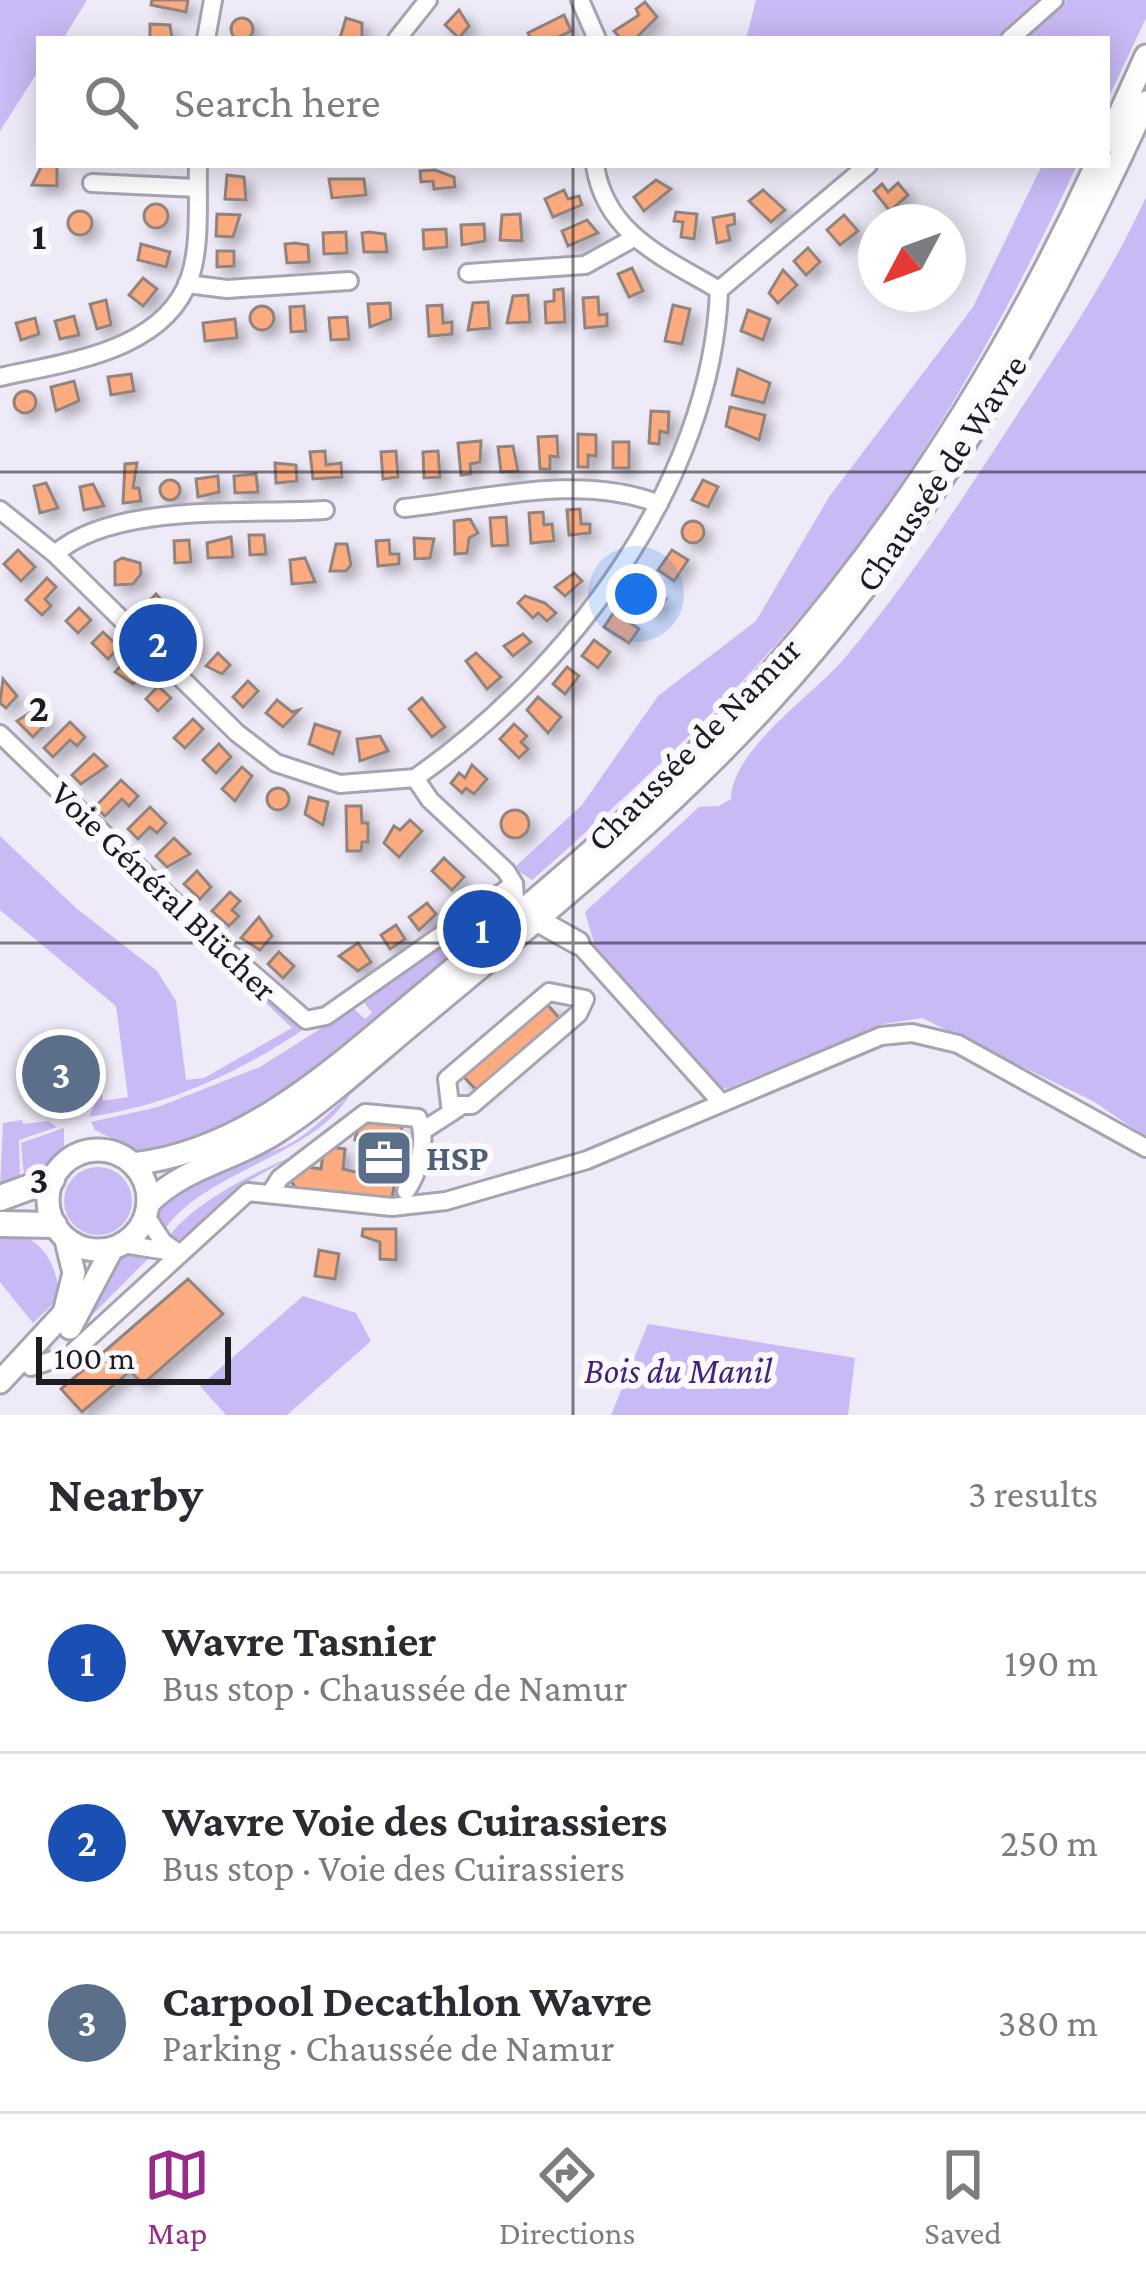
<!DOCTYPE html>
<meta charset="utf-8">
<style>
body{margin:0;font-family:"Crimson Pro",serif;background:#f7f7f7;color:#2b2b33}
.compass{position:absolute;left:858px;top:204px;width:108px;height:108px;border-radius:50%;background:#fff;box-shadow:0 6px 30px #0003;rotate:229deg}
.scale{position:absolute;left:36px;bottom:30px;width:195px;box-sizing:border-box;padding-left:12px;border:6px solid #1d1c21;border-top:0;font-size:33px;line-height:42px;white-space:nowrap;color:#1d1c21;-webkit-text-stroke:9px #faf9fe;paint-order:stroke}
.you{position:absolute;left:636px;top:594px;width:42px;height:42px;margin:-30px;border:9px solid #fff;border-radius:50%;background:#1a73e8;box-shadow:0 0 0 18px #1a73e833}
.badge{display:grid;place-items:center;width:78px;height:78px;border-radius:50%;background:#9a2a89;color:#fff;font-size:39px;font-weight:700}
.pin{position:absolute;translate:-50% -50%;border:6px solid #fff;box-shadow:0 3px 12px #0006}
.list{margin:0;padding:0;list-style:none}
h2{display:flex;justify-content:space-between;align-items:center;height:156px;margin:0;padding:0 48px;font-size:51px}
h2 small{font-size:39px;font-weight:400;color:#7c7c81}
.list li{display:grid;grid-template-columns:78px 1fr auto;gap:36px;align-items:center;box-sizing:border-box;height:180px;padding:0 48px;border-top:3px solid #e1e1e2}
.list b{display:block;font-size:45px;white-space:nowrap}
.list p{margin:0;font-size:39px;white-space:nowrap;color:#7c7c81}
.list em{font-size:39px;font-style:normal;color:#7c7c81}
.icon{flex:none;width:66px;height:66px;fill:none;stroke:currentColor;stroke-width:2;stroke-linecap:round;stroke-linejoin:round}
.map{position:relative;flex:none;width:1146px;height:1415px;overflow:hidden}
.search{position:absolute;background:#fff;box-shadow:0 6px 30px #0003;left:36px;right:36px;top:36px;height:132px;display:flex;align-items:center;gap:30px;box-sizing:border-box;padding:0 42px;border-radius:0px;color:#7c7c81;font-size:45px}
.sheet{height:696px;background:#fff}
nav{display:flex;justify-content:space-around;align-items:center;box-sizing:border-box;height:168px;border-top:3px solid #e1e1e2;background:#fff;font-size:33px;color:#7c7c81}
nav a{display:grid;justify-items:center;gap:6px}
nav .on{color:#9a2a89}
.map>svg:first-child{display:block}
.green{fill:#c9b9f5}
.building{fill:#fcab81;stroke:#91847e;stroke-width:3;filter:url(#shadow)}
.lines{fill:none;stroke-linecap:round;stroke-linejoin:round}
.minor-casing{stroke:#a7a4b1;stroke-width:22}
.major-casing{stroke:#a7a4b1;stroke-width:27}
.highway-casing{stroke:#a7a4b1;stroke-width:30}
.minor{stroke:#fff;stroke-width:16}
.major{stroke:#fff;stroke-width:21}
.highway{stroke:#fff;stroke-width:24}
.grid{fill:none;stroke:#1d1c21;stroke-width:3;stroke-opacity:0.55}
.labels{text-anchor:middle;dominant-baseline:central;stroke-width:12;stroke-linejoin:round;paint-order:stroke}
.street-label{font-size:36px;fill:#1d1c21;stroke:#faf9fe}
.service-label{font-size:36px;font-weight:bold;fill:#4e5e75;stroke:#faf9fe;text-anchor:start}
.park-label{font-size:36px;font-style:italic;fill:#452179;stroke:#faf9fe}
.grid-label{font-size:39px;text-anchor:middle;font-weight:bold;fill:#1d1c21;stroke:#faf9fe;stroke-width:12;stroke-linejoin:round;paint-order:stroke}
</style>
<div class="map">
<svg width="1146" height="1415" viewBox="0 0 1146 1415">
<defs>
<filter id="shadow"><feDropShadow dx="7" dy="7" stdDeviation="6" flood-color="#0004"/></filter>
</defs>
<rect width="100%" height="100%" fill="#eeeaf8"/>
<g class="green">
<polygon points="0,0 87,0 63,39 39,39 39,70 0,131"/>
<polygon points="756,0 1040,0 997,39 746,39"/>
<polygon points="1067,0 1146,0 1146,18 1107,101 1107,39 1023,39"/>
<path d="M1042,165H1077C1002,326 912,489 794,624C714,717 624,799 532,880L514,868L582,805L658,696L756,621L829,497L973,307Z"/>
<path d="M1146,197V1137L1093,1101L922,1018L883,1024L726,1089L716,1086L597,953L585,912L699,807L719,806L731,799C732,749 812,696 844,659C908,583 961,501 1015,418C1062,346 1110,276 1146,197Z"/>
<path d="M0,740L261,991L304,1029C237,1074 169,1105 89,1117L101,1090L103,1101L128,1097L116,1006L0,910V836L77,909L157,971L176,1001L186,1080L204,1078L292,1028L0,747Z"/>
<polygon points="461,930 470,930 462,938 467,944 277,1097 210,1132 143,1154 95,1130 91,1122 158,1107 260,1067 353,1008 365,1019 372,1013 363,1001"/>
<path d="M350,1094C315,1157 199,1171 161,1235C136,1186 263,1160 293,1142C313,1130 332,1110 350,1094Z"/>
<polygon points="22,1120 23,1124 48,1121 57,1127 19,1140 20,1185 0,1190 3,1123"/>
<polygon points="64,1128 64,1148 25,1186 21,1143"/>
<path d="M290,1158L247,1182L186,1239H168C183,1210 258,1169 290,1158Z"/>
<circle cx="98" cy="1201" r="34"/>
<path d="M13,1233C43,1238 60,1269 58,1299L33,1323L0,1282V1238Z"/>
<polygon points="133,1251 151,1256 63,1344 82,1324 119,1257"/>
<polygon points="303,1296 356,1313 371,1341 287,1415 226,1415 200,1386"/>
<polygon points="648,1324 855,1358 848,1415 611,1415"/>
</g>
<g class="building">
<polygon points="152,0 188,0 186,12 151,5"/>
<polygon points="645,2 657,17 635,39 621,39 614,31 639,15 636,9"/>
<polygon points="459,10 469,26 459,38 445,25"/>
<polygon points="564,15 571,31 554,39 531,39 528,33"/>
<circle cx="242" cy="29" r="11"/>
<polygon points="346,18 362,23 362,39 340,38"/>
<polygon points="150,24 170,25 172,39 150,39"/>
<polygon points="57,165 57,186 32,185 42,165"/>
<polygon points="435,170 454,177 455,187 434,189 433,181 421,182 420,171"/>
<polygon points="227,175 244,177 246,200 225,199"/>
<polygon points="329,179 364,179 366,195 332,198"/>
<polygon points="656,180 671,189 644,211 634,197"/>
<polygon points="898,183 908,195 890,211 874,191 882,184 888,192"/>
<polygon points="564,190 568,199 579,196 582,205 553,217 545,199"/>
<polygon points="763,190 785,210 771,222 749,201"/>
<circle cx="156" cy="216" r="12"/>
<circle cx="80" cy="223" r="12"/>
<polygon points="676,212 697,214 694,239 681,237 683,222 674,221"/>
<polygon points="217,214 240,215 233,237 216,236"/>
<polygon points="520,214 522,241 500,240 502,215"/>
<polygon points="734,214 735,224 727,226 730,240 717,243 713,218"/>
<polygon points="844,215 858,231 840,245 827,230"/>
<polygon points="587,220 598,233 568,246 562,231"/>
<polygon points="484,224 485,241 462,245 461,225"/>
<polygon points="446,229 447,247 424,249 423,230"/>
<polygon points="346,232 347,253 324,254 323,233"/>
<polygon points="369,232 385,234 387,252 364,252 362,233"/>
<polygon points="295,243 308,245 309,262 287,263 285,244"/>
<polygon points="141,244 170,252 166,267 138,260"/>
<polygon points="808,248 820,262 806,275 794,261"/>
<polygon points="217,251 234,251 234,266 217,267"/>
<polygon points="632,268 643,291 629,297 618,274"/>
<polygon points="783,270 797,285 778,303 769,293"/>
<polygon points="143,278 157,289 143,306 129,295"/>
<polygon points="563,289 565,322 546,323 545,302 554,301 554,290"/>
<polygon points="528,295 530,322 507,323 513,296"/>
<polygon points="598,297 599,315 607,314 607,326 585,328 583,298"/>
<polygon points="106,300 111,325 97,329 90,304"/>
<polygon points="488,302 490,328 468,330 473,303"/>
<polygon points="390,303 391,319 370,327 368,304"/>
<polygon points="442,305 443,323 452,322 452,334 429,336 427,306"/>
<polygon points="673,305 690,309 682,344 665,341"/>
<circle cx="262" cy="318" r="12"/>
<polygon points="304,306 306,331 291,332 290,307"/>
<polygon points="748,310 770,319 763,340 741,331"/>
<polygon points="74,316 79,335 60,339 55,321"/>
<polygon points="347,317 349,339 331,340 329,318"/>
<polygon points="35,318 39,334 21,340 16,323"/>
<polygon points="235,319 237,338 205,341 203,323"/>
<polygon points="738,369 770,383 764,403 732,395"/>
<polygon points="131,374 134,391 111,395 108,377"/>
<polygon points="74,381 79,401 56,411 51,387"/>
<circle cx="25" cy="402" r="11"/>
<polygon points="730,407 765,415 759,440 726,426"/>
<polygon points="651,411 669,412 668,433 660,431 659,444 649,443"/>
<polygon points="578,434 596,435 596,456 588,455 588,467 578,467"/>
<polygon points="557,436 558,457 550,456 550,469 540,469 538,437"/>
<polygon points="481,441 480,462 470,464 471,474 461,475 458,443"/>
<rect x="613" y="442" width="16" height="26"/>
<polygon points="513,446 518,471 501,472 498,447"/>
<polygon points="325,451 326,465 341,463 342,477 313,479 310,452"/>
<polygon points="396,451 398,477 383,479 381,452"/>
<polygon points="438,451 440,477 424,478 423,452"/>
<polygon points="137,463 133,488 139,488 141,501 123,503 125,464"/>
<polygon points="275,463 296,465 297,481 276,483"/>
<polygon points="256,474 258,492 235,493 234,476"/>
<polygon points="218,476 219,492 198,497 196,479"/>
<circle cx="170" cy="490" r="10"/>
<polygon points="703,480 718,487 708,507 692,500"/>
<polygon points="46,483 58,508 40,513 34,486"/>
<polygon points="93,484 104,506 84,510 80,487"/>
<polygon points="580,509 581,524 590,524 590,533 569,535 567,510"/>
<polygon points="543,512 544,525 552,524 554,541 531,543 529,513"/>
<polygon points="506,517 508,545 492,546 490,518"/>
<polygon points="470,519 478,533 469,538 467,553 455,554 454,521"/>
<circle cx="693" cy="532" r="11"/>
<polygon points="249,535 264,535 266,554 250,555"/>
<polygon points="231,537 233,557 208,558 207,543"/>
<polygon points="414,538 434,539 430,558 415,559"/>
<polygon points="189,540 191,562 175,563 174,541"/>
<polygon points="389,540 390,554 399,554 399,564 378,566 376,541"/>
<polygon points="336,544 347,544 351,565 346,571 330,571"/>
<polygon points="18,550 35,567 21,581 4,564"/>
<polygon points="672,550 688,560 674,581 658,570"/>
<polygon points="122,558 140,563 141,574 133,584 115,585 115,562"/>
<polygon points="305,558 315,582 292,584 290,560"/>
<polygon points="574,573 582,581 565,596 555,587"/>
<polygon points="47,578 56,587 45,599 51,606 42,615 26,600"/>
<polygon points="639,580 666,599 656,613 629,595"/>
<polygon points="156,594 168,607 157,619 144,607"/>
<polygon points="525,596 545,603 556,613 547,621 538,613 533,618 518,603"/>
<polygon points="79,608 91,620 78,633 66,621"/>
<polygon points="614,612 639,629 629,643 604,627"/>
<polygon points="181,627 200,644 189,656 170,638"/>
<polygon points="103,632 119,647 108,659 92,643"/>
<polygon points="523,634 531,642 513,656 504,646"/>
<polygon points="594,640 610,652 598,668 582,656"/>
<polygon points="218,653 230,665 222,674 206,666"/>
<polygon points="476,653 501,677 487,689 466,661"/>
<polygon points="129,657 144,672 133,684 115,672"/>
<polygon points="567,667 579,676 565,694 553,684"/>
<polygon points="3,679 17,696 6,708 0,703"/>
<polygon points="248,681 258,691 243,707 233,697"/>
<polygon points="158,686 171,698 158,711 146,699"/>
<polygon points="538,697 561,717 548,733 527,710"/>
<polygon points="422,698 445,727 432,737 409,709"/>
<polygon points="277,700 292,712 299,710 283,727 266,713"/>
<polygon points="39,707 51,718 33,737 17,721"/>
<polygon points="193,719 203,729 185,748 174,738"/>
<polygon points="70,722 85,737 77,746 70,740 53,757 44,748"/>
<polygon points="315,724 340,732 333,754 309,744"/>
<polygon points="514,724 527,736 521,742 528,749 519,758 500,739"/>
<polygon points="380,736 388,751 360,761 357,739"/>
<polygon points="219,744 231,757 216,773 203,760"/>
<polygon points="94,754 107,766 81,784 72,775"/>
<polygon points="472,765 487,779 474,794 466,788 462,793 451,783 459,773 465,778"/>
<polygon points="242,767 252,776 235,801 222,789"/>
<polygon points="121,780 138,796 129,806 122,799 105,816 95,807"/>
<circle cx="278" cy="799" r="11"/>
<polygon points="309,797 328,802 323,825 305,814"/>
<polygon points="346,806 361,806 362,823 368,823 368,842 362,842 361,851 347,851"/>
<polygon points="150,807 166,823 157,833 150,827 138,839 128,829"/>
<circle cx="515" cy="824" r="14"/>
<polygon points="410,820 422,831 399,857 384,843 394,826 400,830"/>
<polygon points="174,838 190,854 167,867 156,856"/>
<polygon points="444,858 464,877 452,890 432,871"/>
<polygon points="197,871 211,887 200,899 184,884"/>
<polygon points="230,892 240,901 232,910 239,916 229,926 212,911"/>
<polygon points="427,903 436,914 419,930 409,917"/>
<polygon points="259,917 272,936 260,950 241,938"/>
<polygon points="396,925 405,939 390,949 381,935"/>
<polygon points="358,943 371,962 358,971 339,956"/>
<polygon points="279,952 294,966 283,978 268,964"/>
<polygon points="547,1004 560,1019 477,1091 463,1076"/>
<polygon points="359,1122 402,1126 392,1200 296,1189 288,1176 301,1166 321,1169 324,1146 345,1149 343,1169 368,1175 372,1142 355,1140"/>
<polygon points="363,1229 396,1229 396,1260 380,1259 380,1242 362,1236"/>
<polygon points="319,1250 339,1254 335,1279 315,1276"/>
<polygon points="188,1279 223,1314 143,1384 130,1371 82,1412 61,1389"/>
</g>
<g class="lines">
<g class="minor-casing">
<g id="minor">
<polyline points="580,0 597,39"/>
<polyline points="206,39 213,0"/>
<polyline points="397,39 428,0"/>
<polyline points="1010,39 1054,0"/>
<path d="M595,165C605,234 665,258 719,290"/>
<polyline points="92,183 197,188"/>
<polyline points="468,273 585,265 634,238"/>
<polyline points="187,284 227,289 349,281"/>
<path d="M0,377C65,362 165,352 190,277C201,244 197,200 198,165"/>
<path d="M404,508C486,499 581,473 659,504"/>
<polyline points="0,510 55,554 237,733 276,763 340,784 415,778 430,800 506,871 514,884 516,915"/>
<path d="M55,554C114,502 246,515 325,510"/>
<polyline points="0,734 216,942 306,1020 326,1016 514,884"/>
<path d="M415,778C569,671 712,482 719,290L868,165"/>
<polyline points="578,943 719,1100"/>
<polygon points="549,992 585,999 578,1014 472,1105 450,1105 447,1079"/>
<polyline points="424,1130 458,1108"/>
<path d="M271,1192L280,1178L365,1113L418,1118C428,1138 419,1173 406,1191"/>
<polyline points="146,1216 163,1242 179,1253"/>
<polyline points="123,1244 179,1253"/>
<polyline points="31,1367 71,1354 248,1192 392,1207 446,1201 587,1160 881,1036 912,1033 958,1044 1146,1148"/>
</g>
</g>
<g class="major-casing">
<g id="major">
<polyline points="1107,142 1146,56"/>
<polyline points="537,920 578,943"/>
<circle cx="98" cy="1200" r="50"/>
<path d="M133,1164C253,1150 345,1058 434,985C529,905 626,826 712,736C873,570 1000,375 1096,165"/>
<path d="M148,1204C182,1168 233,1160 274,1134C327,1100 374,1055 423,1015C543,915 667,815 772,699C934,521 1047,319 1146,102"/>
<polyline points="70,1328 112,1249"/>
<polyline points="0,1382 64,1313 74,1273 66,1240"/>
</g>
</g>
<g class="highway-casing">
<g id="highway">
<polyline points="0,1198 52,1179"/>
<polyline points="0,1224 54,1225"/>
</g>
</g>
<use href="#minor" class="minor"/>
<use href="#major" class="major"/>
<use href="#highway" class="highway"/>
</g>
<path class="grid" d="M573,0V39M573,165V1415M0,472H1146M0,943H1146"/>
<defs>
<g id="office-square" transform="scale(3)"><rect x="-9" y="-9" width="18" height="18" rx="4" fill="#5c6f8a" stroke="#faf9fe"/><path d="M-6-3h4V-5.5h4V-3h4V5H-6ZM-1-4.5V-3h2v-1.5ZM-6 0V1H6V0Z" fill="#fff"/></g>
</defs>
<g fill-rule="evenodd">
<use href="#office-square" x="384" y="1158"/>
</g>
<g class="labels">
<g class="street-label">
<text transform="translate(941 473) rotate(-56)">Chaussée de Wavre</text>
<text transform="translate(694 744) rotate(-45)">Chaussée de Namur</text>
<text transform="translate(164 891) rotate(44)">Voie Général Blücher</text>
</g>
<g class="service-label">
<text x="426" y="1158">HSP</text>
</g>
<g class="park-label">
<text x="678" y="1371">Bois du Manil</text>
</g>
</g>
<g class="grid-label">
<text x="39" y="249">1</text>
<text x="39" y="721">2</text>
<text x="39" y="1193">3</text>
</g>
</svg>
<svg class="compass" viewBox="-18 -18 36 36"><path d="M0-13l5 13h-10z" fill="#e53935"/><path d="M0 13l5-13h-10z" fill="#7c7c81"/></svg>
<div class="scale">100 m</div>
<div class="you"></div>
<div class="pin badge" style="left:482px;top:929px;background:#1a4fb4">1</div>
<div class="pin badge" style="left:158px;top:643px;background:#1a4fb4">2</div>
<div class="pin badge" style="left:61px;top:1074px;background:#5c6f8a">3</div>
<div class="search"><svg class="icon" aria-label="search" viewBox="0 0 24 24"><circle cx="10" cy="10" r="6"/><path d="M15 15l6 6"/></svg>Search here</div>
</div>
<section class="sheet">
<h2>Nearby<small>3 results</small></h2>
<ul class="list">
<li><span class="badge" style="background:#1a4fb4">1</span><div><b>Wavre Tasnier</b><p>Bus stop · Chaussée de Namur</p></div><em>190 m</em></li>
<li><span class="badge" style="background:#1a4fb4">2</span><div><b>Wavre Voie des Cuirassiers</b><p>Bus stop · Voie des Cuirassiers</p></div><em>250 m</em></li>
<li><span class="badge" style="background:#5c6f8a">3</span><div><b>Carpool Decathlon Wavre</b><p>Parking · Chaussée de Namur</p></div><em>380 m</em></li>
</ul>
</section>
<nav>
<a class="on"><svg class="icon" aria-label="map" viewBox="0 0 24 24"><path d="M3 6l6-2 6 2 6-2v14l-6 2-6-2-6 2zM9 4v14M15 6v14"/></svg>Map</a>
<a><svg class="icon" aria-label="directions" viewBox="0 0 24 24"><path d="M12 3l9 9-9 9-9-9zM9 14v-3h6M13 9l2 2-2 2"/></svg>Directions</a>
<a><svg class="icon" aria-label="saved" viewBox="0 0 24 24"><path d="M7 4h10v16l-5-4-5 4z"/></svg>Saved</a>
</nav>
